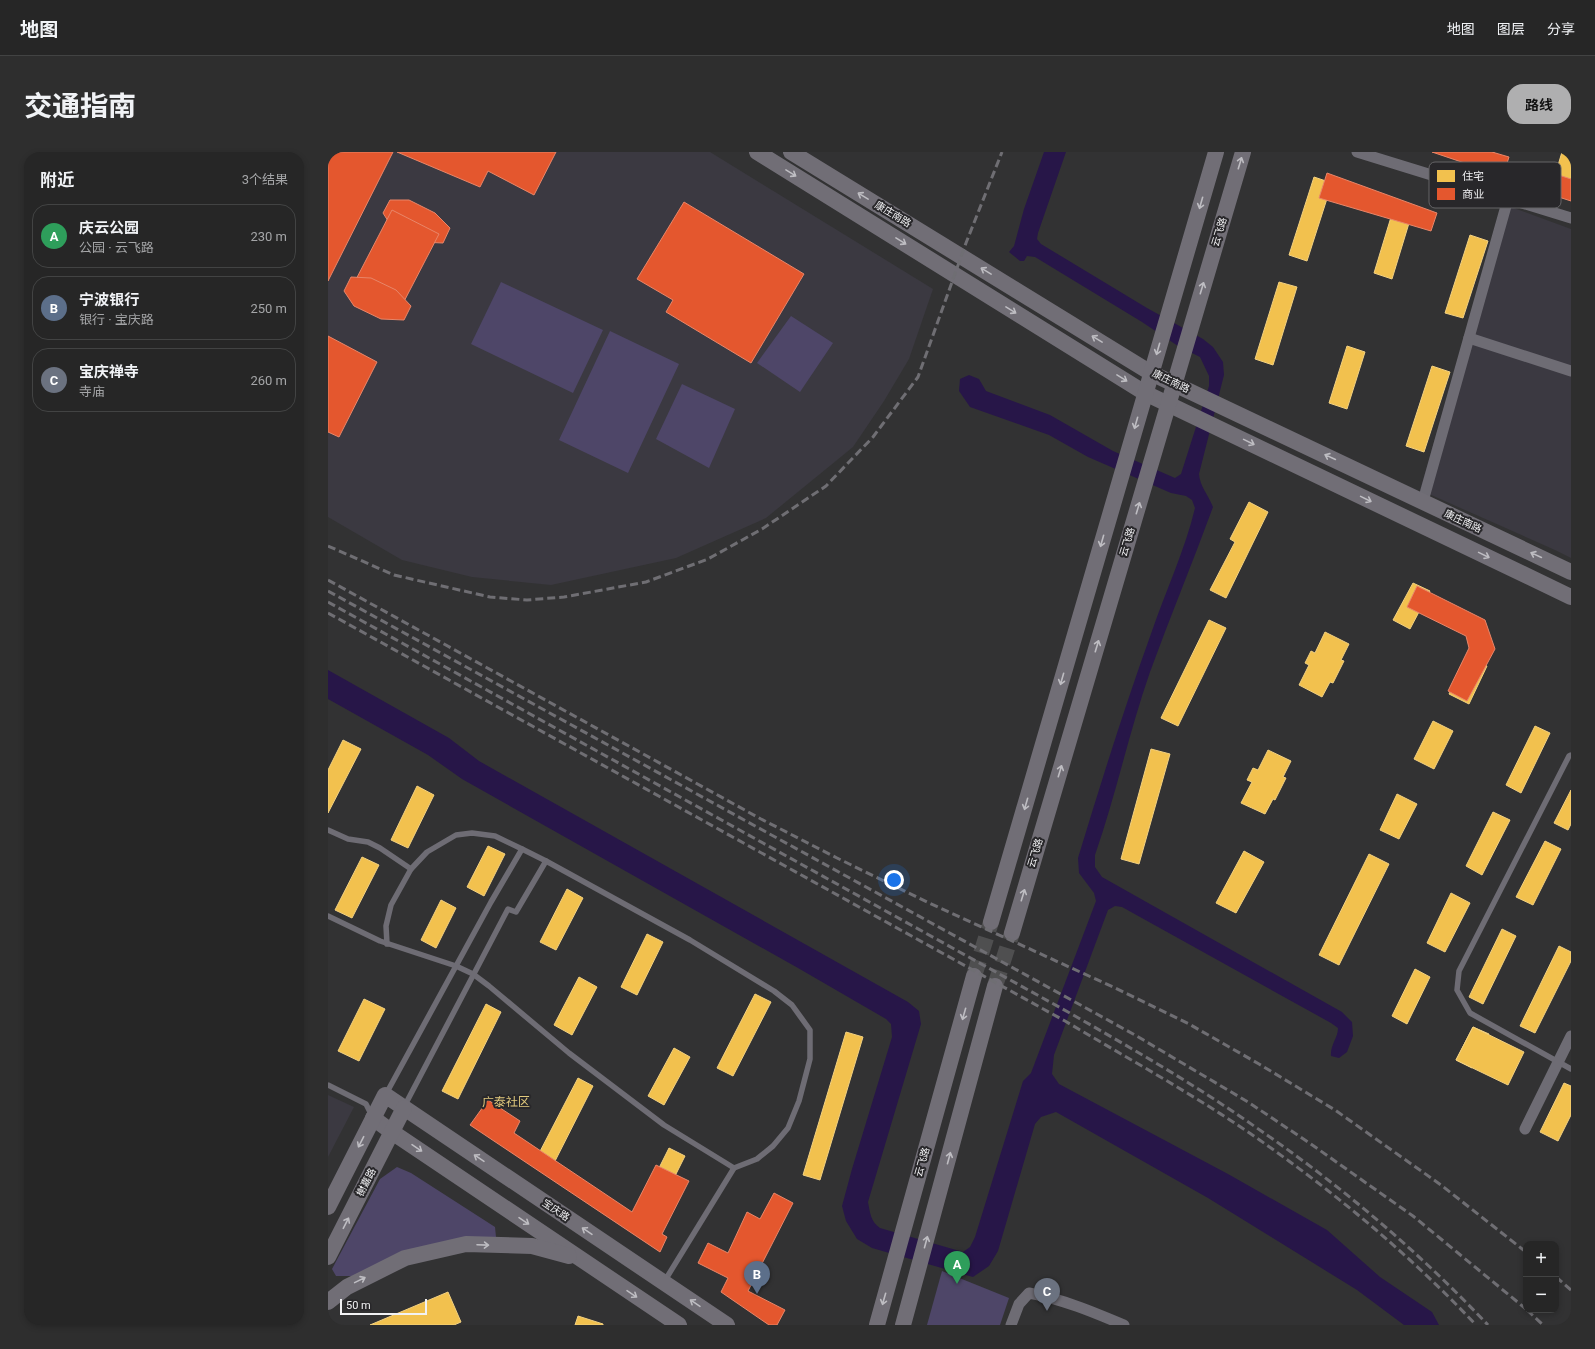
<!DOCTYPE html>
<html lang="zh">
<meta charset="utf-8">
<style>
body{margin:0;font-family:Roboto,"Noto Sans SC",sans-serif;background:#2e2e2e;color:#f1f3f6}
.controls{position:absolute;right:12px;bottom:12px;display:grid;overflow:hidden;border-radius:8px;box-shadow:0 2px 6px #0003}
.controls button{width:36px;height:36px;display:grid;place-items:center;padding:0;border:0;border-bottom:1px solid #424343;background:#262626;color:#f1f3f6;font:20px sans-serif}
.scale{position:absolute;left:12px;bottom:10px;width:87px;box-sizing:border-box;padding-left:4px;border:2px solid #f2f2f4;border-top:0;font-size:11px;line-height:14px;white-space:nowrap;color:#f2f2f4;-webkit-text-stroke:3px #28272a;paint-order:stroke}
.you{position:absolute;left:566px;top:728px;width:14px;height:14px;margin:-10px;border:3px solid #fff;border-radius:50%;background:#1a73e8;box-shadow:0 0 0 6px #1a73e833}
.badge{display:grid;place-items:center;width:26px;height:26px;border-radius:50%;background:#afafb0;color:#fff;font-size:13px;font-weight:700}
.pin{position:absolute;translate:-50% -33px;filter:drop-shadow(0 1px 2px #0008)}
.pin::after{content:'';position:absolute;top:21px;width:14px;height:12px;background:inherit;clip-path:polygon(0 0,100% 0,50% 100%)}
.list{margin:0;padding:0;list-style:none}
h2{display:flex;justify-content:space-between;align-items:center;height:52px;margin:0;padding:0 16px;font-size:17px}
h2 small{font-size:13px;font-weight:400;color:#a4a5a7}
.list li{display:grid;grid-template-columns:26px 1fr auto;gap:12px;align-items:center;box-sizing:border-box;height:64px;margin:0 8px 8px;padding:0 8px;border:1px solid #424343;border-radius:16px}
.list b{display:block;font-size:15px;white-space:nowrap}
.list p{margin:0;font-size:13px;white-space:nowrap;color:#a4a5a7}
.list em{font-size:13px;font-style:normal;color:#a4a5a7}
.map{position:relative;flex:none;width:1243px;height:1173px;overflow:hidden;border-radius:16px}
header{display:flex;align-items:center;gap:24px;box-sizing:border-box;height:56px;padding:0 20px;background:#262626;border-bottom:1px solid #424343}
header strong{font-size:19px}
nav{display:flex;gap:22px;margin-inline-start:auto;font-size:14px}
.intro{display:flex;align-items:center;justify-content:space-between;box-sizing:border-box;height:96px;padding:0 24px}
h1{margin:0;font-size:28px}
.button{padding:10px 18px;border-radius:16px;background:#afafb0;color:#111;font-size:14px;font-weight:700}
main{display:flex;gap:24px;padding:0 24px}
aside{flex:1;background:#262626;border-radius:16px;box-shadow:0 2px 6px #0003}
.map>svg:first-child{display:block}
.built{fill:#3b3941}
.green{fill:#4e4668}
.water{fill:#271648}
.homes{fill:#f2c14e;stroke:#f2d080}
.shops{fill:#e4572e;stroke:#e88669}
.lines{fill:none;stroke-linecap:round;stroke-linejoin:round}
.secondary-tunnel{stroke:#4f4f50;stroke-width:16;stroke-dasharray:16 8;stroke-linecap:butt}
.lane{stroke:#6e6c74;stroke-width:5.5}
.street{stroke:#6e6c74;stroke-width:11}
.secondary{stroke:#716e76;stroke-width:16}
.rail{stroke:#6f6e73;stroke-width:3;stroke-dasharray:8 4;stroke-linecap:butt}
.oneway{stroke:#bebdc2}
.labels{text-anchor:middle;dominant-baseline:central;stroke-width:4;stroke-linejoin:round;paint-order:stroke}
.street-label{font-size:10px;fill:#f2f2f4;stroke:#28272a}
.quarter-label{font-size:12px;fill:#e2ca7d;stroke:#28272a}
.key{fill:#28272a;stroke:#656467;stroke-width:1}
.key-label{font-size:11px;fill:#f2f2f4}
</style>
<header>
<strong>地图</strong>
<nav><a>地图</a><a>图层</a><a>分享</a></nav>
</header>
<div class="intro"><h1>交通指南</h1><a class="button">路线</a></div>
<main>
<aside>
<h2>附近<small>3个结果</small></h2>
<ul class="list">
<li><span class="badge" style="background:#2e9e5b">A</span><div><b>庆云公园</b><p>公园 · 云飞路</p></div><em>230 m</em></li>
<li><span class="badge" style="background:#5c6f8a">B</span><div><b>宁波银行</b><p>银行 · 宝庆路</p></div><em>250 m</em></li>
<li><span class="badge" style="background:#6b7280">C</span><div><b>宝庆禅寺</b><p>寺庙</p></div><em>260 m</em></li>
</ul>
</aside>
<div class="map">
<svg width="1243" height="1173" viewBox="0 0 1243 1173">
<rect width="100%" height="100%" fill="#323233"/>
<g class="built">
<polygon points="0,0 382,0 605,137 581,207 556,249 525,295 438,366 348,406 223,433 144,425 74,408 0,365"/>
<polygon points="1175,52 1243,77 1243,406 1227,398 1092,338"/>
<polygon points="0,943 26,955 0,1005"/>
</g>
<g class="green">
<polygon points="173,130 275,178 245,241 143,192"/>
<polygon points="463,164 505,191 472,240 429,211"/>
<polygon points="282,179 351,212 300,321 231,288"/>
<polygon points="354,232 407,257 381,316 328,287"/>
<polygon points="69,1015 83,1021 167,1075 168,1085 24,1124 8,1124 4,1117 52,1027"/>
<polygon points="614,1119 681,1146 672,1173 599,1173"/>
</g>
<path class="water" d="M716,0H738L710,81L709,87L713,92L819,156L875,187L885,195L895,210L896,223L871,322C872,335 880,342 885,355C865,410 842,465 822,520C801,580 788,643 767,703V715L774,725L1014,860L1024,870L1025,884L1019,900L1011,906L1003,904C1002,893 1010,886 1010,876L1003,871L794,755L787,754L780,758L726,903L724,922L731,932L900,1022L999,1078L1052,1125L1104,1160L1111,1173H1076L1029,1138L880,1046L728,960L713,965L707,972L670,1099L661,1114L645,1125L544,1096L529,1087L518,1069L514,1054L524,1017L564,885L563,872L558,867L470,816L134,627L100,603L0,547V518L121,586L151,609L580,850L591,859L593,872L540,1050C542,1061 543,1070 552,1076L635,1100L642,1095L647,1085L695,929L703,921L768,749L766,741L751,721L750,706C773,630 797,554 824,479C838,438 857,398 867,356L864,348L858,344L843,341L760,305L721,283L642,255L631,239L632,227L641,223L651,227L658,239L722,263L785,299L847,326L853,322L881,234V224L872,205L850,194L814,170L707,105L699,104L696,109H692L681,100L686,94L696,57Z"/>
<g class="homes">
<polygon points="1146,0 1166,0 1164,8 1145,3"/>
<polygon points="1234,0 1243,0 1243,35 1225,30"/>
<polygon points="986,25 1004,31 979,109 961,103"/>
<polygon points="1067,52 1085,58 1064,127 1046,121"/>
<polygon points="1142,83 1160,89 1135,166 1117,161"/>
<polygon points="951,130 969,135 945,213 927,207"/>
<polygon points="1019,194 1037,200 1019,257 1001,251"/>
<polygon points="1104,214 1122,220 1096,300 1078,294"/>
<polygon points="921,350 940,360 898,446 882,438 907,390 902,387"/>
<polygon points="1085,431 1102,439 1082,477 1065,468"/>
<polygon points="881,468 898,476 850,574 833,566"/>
<polygon points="997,480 1021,492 1013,508 1016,509 1005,531 1002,530 994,545 971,533 981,513 977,511 983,499 987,501"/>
<polygon points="1139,505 1159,514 1141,552 1121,542"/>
<polygon points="1105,569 1125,579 1106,617 1086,607"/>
<polygon points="1207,574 1222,581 1193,641 1178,633"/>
<polygon points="15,588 33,597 0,661 0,618"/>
<polygon points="823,597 842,602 811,712 793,707"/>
<polygon points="940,598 963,609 955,625 958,626 947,648 945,647 937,662 913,651 924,630 919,628 925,616 930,618"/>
<polygon points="89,634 106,643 80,696 63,688"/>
<polygon points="1243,638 1243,672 1240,678 1226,671"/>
<polygon points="1069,642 1089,652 1071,687 1052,678"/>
<polygon points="1165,660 1182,668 1154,723 1138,714"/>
<polygon points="1217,689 1233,697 1205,753 1188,745"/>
<polygon points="160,694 177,702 156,744 139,735"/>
<polygon points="916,699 936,710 908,761 888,751"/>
<polygon points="1041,702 1061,712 1011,813 991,803"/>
<polygon points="34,705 51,713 24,766 7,758"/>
<polygon points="239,737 255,746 228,798 212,790"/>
<polygon points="1123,741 1142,751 1117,800 1099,791"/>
<polygon points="113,748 128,756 108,796 93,788"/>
<polygon points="1174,777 1188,784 1155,852 1141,845"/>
<polygon points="319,782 335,790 309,843 293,835"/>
<polygon points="1231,794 1243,800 1243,809 1207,881 1192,874"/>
<polygon points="1087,817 1102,825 1079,872 1064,864"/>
<polygon points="251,825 269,835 244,883 226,873"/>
<polygon points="427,842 443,850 405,924 389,916"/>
<polygon points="36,847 57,857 31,909 10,899"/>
<polygon points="158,852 173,860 130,947 114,939"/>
<polygon points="1145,875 1161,882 1144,916 1128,908"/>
<polygon points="1145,875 1196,900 1180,933 1128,908"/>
<polygon points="518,880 535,885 492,1028 475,1023"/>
<polygon points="346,896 362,905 336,953 320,944"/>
<polygon points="250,926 265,934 222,1019 206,1011"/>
<polygon points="1236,931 1243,934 1243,963 1230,989 1212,980"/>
<polygon points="341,996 357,1004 317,1084 301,1076"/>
<polygon points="446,1043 463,1052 412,1149 396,1140"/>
<polygon points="120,1140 133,1170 126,1173 42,1173"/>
<polygon points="250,1164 275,1172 275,1173 247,1173"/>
</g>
<g class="shops">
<polygon points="0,0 65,0 0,129"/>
<polygon points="69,0 228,0 206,43 160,19 152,35"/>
<polygon points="1104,0 1164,0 1181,5 1175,24"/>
<polygon points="1218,19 1243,27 1243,49 1212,39"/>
<polygon points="999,21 1109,61 1103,79 991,46"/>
<polygon points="62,48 81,48 107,61 122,76 115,91 92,90 65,77 55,61"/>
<polygon points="356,50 476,122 423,211 338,160 345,148 309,127"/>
<polygon points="64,58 111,82 70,161 23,137"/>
<polygon points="23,125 43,126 68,138 83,154 76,168 53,167 26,154 16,139"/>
<polygon points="0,184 49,210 11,285 0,280"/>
<polygon points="1089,434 1157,468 1167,497 1139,549 1120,539 1141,496 1138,484 1079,455"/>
<polygon points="160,948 192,969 186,981 304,1060 328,1013 361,1029 334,1082 339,1085 332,1100 142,973"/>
<polygon points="446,1041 465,1051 420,1139 457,1158 449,1173 441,1173 393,1140 400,1126 370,1111 380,1091 400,1101 419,1060 432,1067"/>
</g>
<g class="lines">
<g class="secondary-tunnel">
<polyline points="646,824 663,770"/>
<polyline points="667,834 684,781"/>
</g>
<g class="lane">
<polyline points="1243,603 1241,604 1131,819 1129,838 1142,861 1243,917"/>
<polyline points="0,678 20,687 40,690 52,696 83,717"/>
<polyline points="218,709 362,788 446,839 464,853 482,878 482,907 471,949 460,976 445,994 429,1007 406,1016 336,1130"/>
<polyline points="0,764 52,789 128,814 145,822 161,834 241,901 336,973 406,1016"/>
<polyline points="59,792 58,774 63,753 83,717 99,700 128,683 144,681 167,684 194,697"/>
<polyline points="0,933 38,952 44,964"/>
<polyline points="58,942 163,750 194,697 218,709 188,760 180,757 76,955"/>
</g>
<g class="street">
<polyline points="1029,0 1243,66"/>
<polyline points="1141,186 1243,219"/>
<polyline points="1095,349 1180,47"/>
<polyline points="1197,977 1243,884"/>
<path d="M683,1173L691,1152L701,1141C734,1147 765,1160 796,1173"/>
</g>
<g class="secondary">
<polyline points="429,0 817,241 1243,445"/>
<polyline points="463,0 823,221 1243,420"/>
<polyline points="663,770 888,0"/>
<polyline points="684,781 915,0"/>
<polyline points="45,966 64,980 351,1173"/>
<polyline points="0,1055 57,943 399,1173"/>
<polyline points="0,1105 76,956"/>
<polyline points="0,1150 19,1135 77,1106 138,1092 204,1094 241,1104"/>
<polyline points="549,1173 646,824"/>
<polyline points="575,1173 667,834"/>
</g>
<g class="rail">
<polyline points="0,394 66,423 162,445 199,448 236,445 318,430 380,407 434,377 498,334 545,285 590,225 638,91 674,0"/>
<polyline points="0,428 433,667 509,706 599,750 785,835 861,872 931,912 1007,958 1113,1033 1198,1100"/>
<polyline points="0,439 807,883 920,950 980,990 1085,1064 1198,1157"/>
<path d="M0,450L740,860C803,896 866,932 926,974C1011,1032 1089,1098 1160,1173"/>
<path d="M0,461L737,869C799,906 863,941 923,982C1004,1038 1080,1101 1148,1173"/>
<polyline points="1228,1125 1243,1138"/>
<polyline points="1199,1158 1215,1173"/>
</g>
</g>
<defs><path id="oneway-shaft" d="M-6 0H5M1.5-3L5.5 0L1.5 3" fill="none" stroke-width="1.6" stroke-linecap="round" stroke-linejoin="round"/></defs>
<g class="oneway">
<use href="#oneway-shaft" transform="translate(912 11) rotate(-73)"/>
<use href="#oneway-shaft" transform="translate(463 21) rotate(32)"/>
<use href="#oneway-shaft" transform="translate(535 44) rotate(-149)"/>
<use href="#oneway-shaft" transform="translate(873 51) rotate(106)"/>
<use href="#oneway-shaft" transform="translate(573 89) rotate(32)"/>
<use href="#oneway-shaft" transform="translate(658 119) rotate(-149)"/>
<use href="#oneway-shaft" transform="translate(874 136) rotate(-73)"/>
<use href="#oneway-shaft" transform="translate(683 158) rotate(32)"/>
<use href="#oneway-shaft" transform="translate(769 187) rotate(-149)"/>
<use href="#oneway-shaft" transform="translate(830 197) rotate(106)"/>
<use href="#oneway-shaft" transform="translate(794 226) rotate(32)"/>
<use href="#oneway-shaft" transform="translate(808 271) rotate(106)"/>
<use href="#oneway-shaft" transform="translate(921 290) rotate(26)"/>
<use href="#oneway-shaft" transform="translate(1002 305) rotate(-155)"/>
<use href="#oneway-shaft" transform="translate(1038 347) rotate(26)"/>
<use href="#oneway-shaft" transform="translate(810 356) rotate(-73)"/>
<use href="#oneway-shaft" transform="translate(774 389) rotate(106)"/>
<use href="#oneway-shaft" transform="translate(1156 403) rotate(26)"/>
<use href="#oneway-shaft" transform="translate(1208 403) rotate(-155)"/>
<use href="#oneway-shaft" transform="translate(769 494) rotate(-73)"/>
<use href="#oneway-shaft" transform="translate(734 527) rotate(106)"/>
<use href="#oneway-shaft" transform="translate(732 619) rotate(-73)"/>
<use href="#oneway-shaft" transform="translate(698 652) rotate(106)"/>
<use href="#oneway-shaft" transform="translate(695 743) rotate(-73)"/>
<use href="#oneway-shaft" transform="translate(636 862) rotate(106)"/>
<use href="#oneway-shaft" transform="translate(33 990) rotate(117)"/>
<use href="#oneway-shaft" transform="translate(89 996) rotate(34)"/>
<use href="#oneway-shaft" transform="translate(151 1006) rotate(-146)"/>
<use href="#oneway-shaft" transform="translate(621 1006) rotate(-75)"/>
<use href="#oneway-shaft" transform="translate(196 1069) rotate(34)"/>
<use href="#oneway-shaft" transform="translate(18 1071) rotate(-63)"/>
<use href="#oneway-shaft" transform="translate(259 1079) rotate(-146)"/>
<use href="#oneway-shaft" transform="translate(598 1090) rotate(-75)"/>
<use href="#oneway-shaft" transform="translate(155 1093) rotate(2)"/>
<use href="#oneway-shaft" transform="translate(32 1128) rotate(-26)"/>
<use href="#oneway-shaft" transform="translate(304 1142) rotate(34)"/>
<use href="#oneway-shaft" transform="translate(556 1147) rotate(106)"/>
<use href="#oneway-shaft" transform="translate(367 1151) rotate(-146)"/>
</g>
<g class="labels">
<g class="street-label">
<text transform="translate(565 62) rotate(31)">康庄南路</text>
<text transform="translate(891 80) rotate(-73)">云飞路</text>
<text transform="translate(843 229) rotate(26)">康庄南路</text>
<text transform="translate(1135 369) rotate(25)">康庄南路</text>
<text transform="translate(799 390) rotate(-73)">云飞路</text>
<text transform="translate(707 701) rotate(-73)">云飞路</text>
<text transform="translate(594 1010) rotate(-74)">云飞路</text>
<text transform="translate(38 1030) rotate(-63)">榭嘉路</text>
<text transform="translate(228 1058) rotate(34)">宝庆路</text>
</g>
<g class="quarter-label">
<text x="178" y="950">广泰社区</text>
</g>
</g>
<rect x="1101" y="10" width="132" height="46" rx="6" class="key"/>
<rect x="1109" y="18" width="18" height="12" fill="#f2c14e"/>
<rect x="1109" y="36" width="18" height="12" fill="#e4572e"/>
<g class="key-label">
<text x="1134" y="28">住宅</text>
<text x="1134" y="46">商业</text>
</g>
</svg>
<div class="controls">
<button>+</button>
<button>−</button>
</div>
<div class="scale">50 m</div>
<div class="you"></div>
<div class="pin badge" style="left:629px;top:1132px;background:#2e9e5b">A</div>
<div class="pin badge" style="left:429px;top:1142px;background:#5c6f8a">B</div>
<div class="pin badge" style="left:719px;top:1159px;background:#6b7280">C</div>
</div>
</main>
